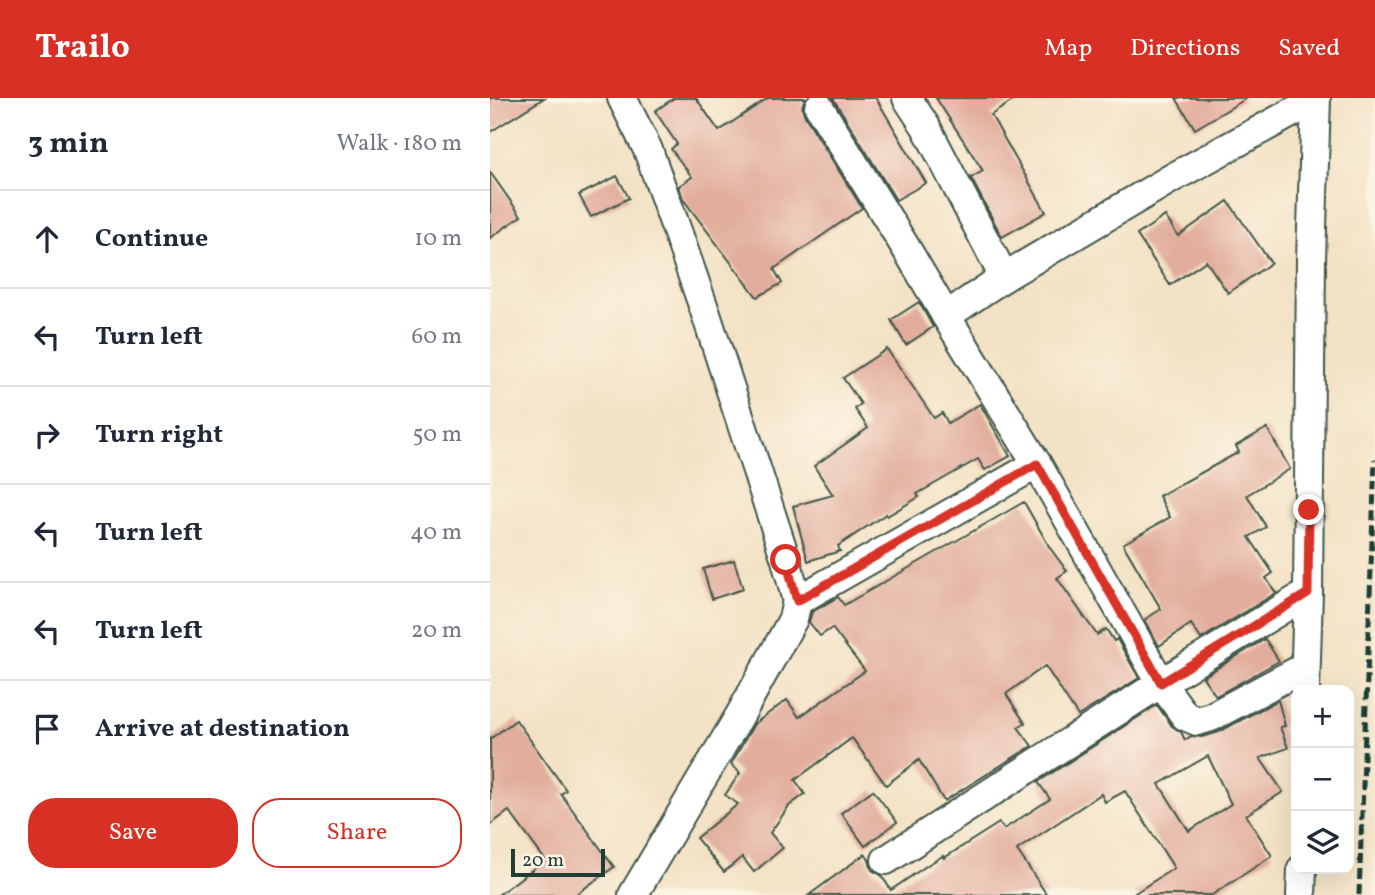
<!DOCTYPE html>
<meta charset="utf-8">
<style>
body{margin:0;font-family:Vollkorn,serif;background:#f6f6f7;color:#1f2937}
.controls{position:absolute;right:21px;bottom:21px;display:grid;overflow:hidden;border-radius:14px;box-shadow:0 7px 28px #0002}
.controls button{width:63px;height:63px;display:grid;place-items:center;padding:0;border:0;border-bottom:2px solid #e0e1e3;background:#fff;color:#1f2937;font:35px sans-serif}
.scale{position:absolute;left:21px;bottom:18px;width:94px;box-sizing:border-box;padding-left:7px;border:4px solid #1f3d34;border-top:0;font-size:19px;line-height:24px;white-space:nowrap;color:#1f3d34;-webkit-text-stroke:5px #fcf5e5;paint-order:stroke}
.stop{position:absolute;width:21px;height:21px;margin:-16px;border:5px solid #d93025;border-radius:50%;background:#fff}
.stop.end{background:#d93025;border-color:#fff;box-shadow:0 2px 7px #0008}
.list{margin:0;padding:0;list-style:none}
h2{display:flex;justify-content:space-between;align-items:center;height:91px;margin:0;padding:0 28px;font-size:30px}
h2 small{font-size:23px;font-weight:400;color:#747a83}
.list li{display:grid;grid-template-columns:46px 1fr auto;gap:21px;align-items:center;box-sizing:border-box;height:98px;padding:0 28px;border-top:2px solid #e0e1e3}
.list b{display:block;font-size:26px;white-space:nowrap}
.list em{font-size:23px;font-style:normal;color:#747a83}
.actions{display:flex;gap:14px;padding:21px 28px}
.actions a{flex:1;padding:16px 0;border:2px solid #d93025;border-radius:28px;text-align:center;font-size:24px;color:#d93025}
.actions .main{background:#d93025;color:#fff}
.icon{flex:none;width:38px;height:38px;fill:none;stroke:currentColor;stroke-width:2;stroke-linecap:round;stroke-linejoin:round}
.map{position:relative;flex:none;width:885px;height:797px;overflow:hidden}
header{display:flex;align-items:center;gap:42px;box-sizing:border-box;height:98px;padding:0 35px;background:#d93025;color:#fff}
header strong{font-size:33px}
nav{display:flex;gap:38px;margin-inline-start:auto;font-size:24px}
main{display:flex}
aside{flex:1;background:#fff}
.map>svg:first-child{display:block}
.building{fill:#e2ad9d;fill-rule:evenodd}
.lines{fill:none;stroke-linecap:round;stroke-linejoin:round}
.minor-casing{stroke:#3f564a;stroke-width:32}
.minor{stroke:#fff;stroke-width:28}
.rail{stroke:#1f3d34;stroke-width:5;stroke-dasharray:10 5;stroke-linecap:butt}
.route{stroke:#d93025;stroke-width:9}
</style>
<header>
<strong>Trailo</strong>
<nav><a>Map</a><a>Directions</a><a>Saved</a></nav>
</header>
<main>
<aside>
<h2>3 min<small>Walk · 180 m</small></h2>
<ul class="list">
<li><svg class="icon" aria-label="ahead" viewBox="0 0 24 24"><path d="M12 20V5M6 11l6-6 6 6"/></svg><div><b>Continue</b></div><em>10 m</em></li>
<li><svg class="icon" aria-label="left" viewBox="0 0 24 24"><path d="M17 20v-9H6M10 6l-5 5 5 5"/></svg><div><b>Turn left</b></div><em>60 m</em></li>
<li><svg class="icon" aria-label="right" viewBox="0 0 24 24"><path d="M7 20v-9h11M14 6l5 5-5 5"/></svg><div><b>Turn right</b></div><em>50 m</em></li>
<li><svg class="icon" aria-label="left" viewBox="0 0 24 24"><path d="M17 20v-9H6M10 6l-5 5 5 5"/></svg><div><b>Turn left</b></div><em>40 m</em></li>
<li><svg class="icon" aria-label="left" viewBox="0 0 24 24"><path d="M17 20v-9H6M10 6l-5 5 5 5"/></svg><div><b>Turn left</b></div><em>20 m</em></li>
<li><svg class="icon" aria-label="arrive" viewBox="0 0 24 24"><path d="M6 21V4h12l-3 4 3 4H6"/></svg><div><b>Arrive at destination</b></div></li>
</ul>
<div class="actions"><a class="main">Save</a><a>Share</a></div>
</aside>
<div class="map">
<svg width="885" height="797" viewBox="0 0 885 797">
<rect width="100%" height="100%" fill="#fcf5e5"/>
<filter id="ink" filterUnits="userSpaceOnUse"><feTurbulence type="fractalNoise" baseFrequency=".0143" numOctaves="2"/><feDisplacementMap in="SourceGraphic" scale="14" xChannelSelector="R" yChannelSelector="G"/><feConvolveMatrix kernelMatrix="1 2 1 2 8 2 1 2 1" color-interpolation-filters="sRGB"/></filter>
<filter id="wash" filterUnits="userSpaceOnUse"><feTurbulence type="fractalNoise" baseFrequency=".00686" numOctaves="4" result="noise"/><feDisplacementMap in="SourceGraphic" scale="28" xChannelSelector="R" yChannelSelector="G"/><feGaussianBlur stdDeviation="1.57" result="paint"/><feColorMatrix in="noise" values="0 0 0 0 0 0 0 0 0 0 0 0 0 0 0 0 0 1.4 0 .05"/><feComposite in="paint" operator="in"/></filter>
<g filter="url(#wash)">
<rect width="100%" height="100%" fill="#f3e2c5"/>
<g id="blocks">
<g class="building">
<polygon points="0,0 54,0 0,34"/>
<polygon points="184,0 206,0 229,33 278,0 315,0 312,9 315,18 372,110 284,171 292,185 267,199 193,101 189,88 202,79 181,51 187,46 165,13"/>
<polygon points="343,0 386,0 436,85 406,102"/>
<polygon points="446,0 527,0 501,17 556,114 512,139 481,80 493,73"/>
<polygon points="686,0 757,0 705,31"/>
<polygon points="0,74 31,118 0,140"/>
<polygon points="127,78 139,100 101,119 89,97"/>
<polygon points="738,103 781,165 738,195 716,163 680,187 647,137 675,118 688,138"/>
<polygon points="429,204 443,229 416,247 401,222"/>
<polygon points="397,251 444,320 452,315 458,325 490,306 520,358 495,372 488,361 427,396 429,399 397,418 396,416 348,448 350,453 318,463 303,408 343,397 324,368 378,330 365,311 371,306 353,280"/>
<polygon points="777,330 800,371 757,397 776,429 759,439 783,475 776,480 786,495 711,541 701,526 669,548 654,522 671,511 633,446 680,419 669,398 749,354 746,348"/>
<polygon points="534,404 560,450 577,473 567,480 607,537 616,531 624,543 627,541 649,580 588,618 555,568 516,596 535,625 528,629 542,648 454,703 429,662 396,687 362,640 305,682 315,696 299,708 280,735 293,750 264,774 252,759 234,774 206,740 248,706 235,697 250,675 241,666 264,626 297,602 309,619 375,573 342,530 330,538 319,524 322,514 348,499 354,507"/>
<polygon points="244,462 253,491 222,501 213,471"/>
<polygon points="775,541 789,563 726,598 713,579"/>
<path d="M788,602L795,628L790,629L798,650L770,660L793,694L756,717L782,758L722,797H642L684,770L635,693L615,704L611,696L527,752L557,797H319L375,756L379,762L382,772L391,777L401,792L439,766L453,758L454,760L509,725L514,731L560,701L548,684L667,607L682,628L691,634L695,642L701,638L712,639L729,634ZM718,658L741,706L699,733L669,686Z"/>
<polygon points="26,622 76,692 71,696 124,769 85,797 8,797 55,762 19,713 0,727 0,641"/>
<polygon points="383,692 407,724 375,748 351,715"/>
</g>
</g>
</g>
<g filter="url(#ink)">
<use href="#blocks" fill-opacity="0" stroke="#3f564a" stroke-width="2"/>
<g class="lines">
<g class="minor-casing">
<g id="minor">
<polyline points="132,0 158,52 186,130 216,216 296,462 307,503"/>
<polyline points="417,0 436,29 514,179"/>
<polyline points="329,9 416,150 456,218"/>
<polyline points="815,569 721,619 707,623 695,618 671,585 547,366 456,218 514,179 682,80 825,2"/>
<polyline points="815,592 818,495 821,162 826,0"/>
<polyline points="396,762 671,585 818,495"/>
<polyline points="143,797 250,617 303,521 307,503 547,366"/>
<polyline points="811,797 812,771"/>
</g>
</g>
<use href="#minor" class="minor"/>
<polyline class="rail" points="869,797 885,361"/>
</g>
</g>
<g class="lines" filter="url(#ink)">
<polyline class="route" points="296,462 307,503 547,366 671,585 818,495 819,412"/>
</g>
</svg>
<div class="controls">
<button>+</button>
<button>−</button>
<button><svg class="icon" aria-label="layers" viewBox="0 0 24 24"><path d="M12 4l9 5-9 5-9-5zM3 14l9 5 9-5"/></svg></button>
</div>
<div class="scale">20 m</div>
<div class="stop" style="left:296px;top:462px"></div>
<div class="stop end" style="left:819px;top:412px"></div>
</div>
</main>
